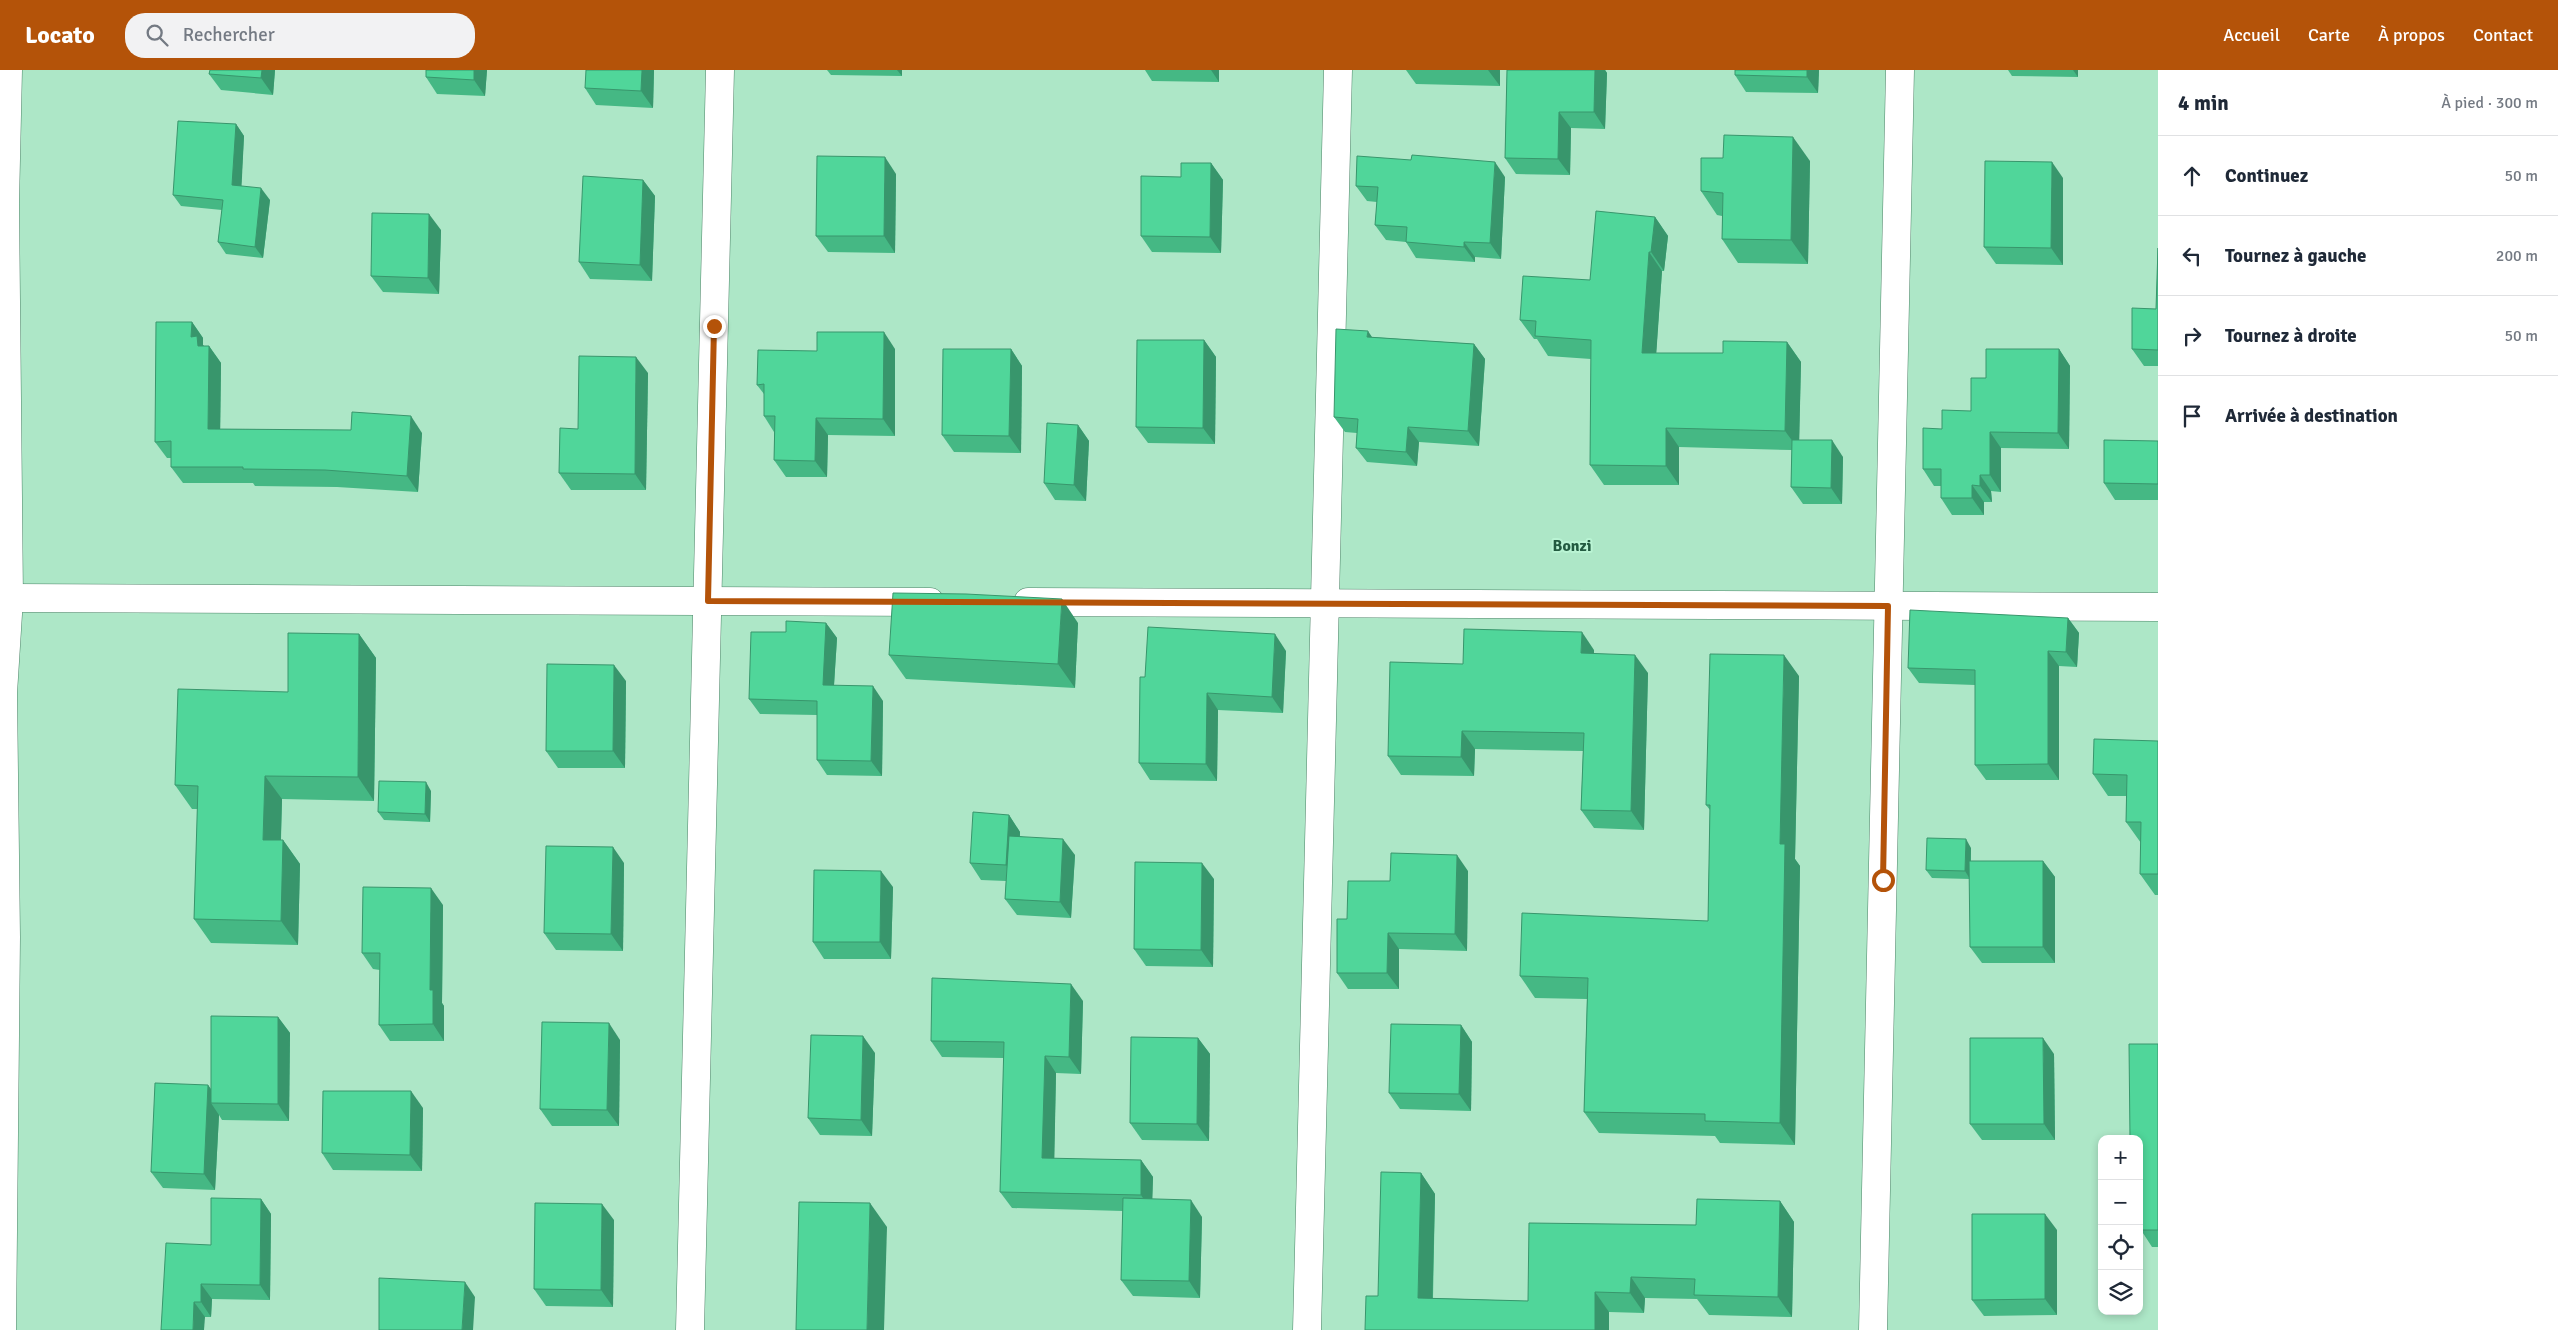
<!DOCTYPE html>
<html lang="fr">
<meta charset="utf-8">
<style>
body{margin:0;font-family:Signika,sans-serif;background:#f2f2f3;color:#1f2937}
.controls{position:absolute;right:15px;bottom:15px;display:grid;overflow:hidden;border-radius:10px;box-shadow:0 2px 8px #0003}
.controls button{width:45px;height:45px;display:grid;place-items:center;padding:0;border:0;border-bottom:1px solid #e0e1e3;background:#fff;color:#1f2937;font:25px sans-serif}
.stop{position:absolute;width:15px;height:15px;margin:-11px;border:4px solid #b45309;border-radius:50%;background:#fff}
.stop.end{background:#b45309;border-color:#fff;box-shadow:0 1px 5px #0008}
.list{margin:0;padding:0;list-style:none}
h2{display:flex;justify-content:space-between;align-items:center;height:65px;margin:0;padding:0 20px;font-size:21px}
h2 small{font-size:16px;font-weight:400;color:#747a83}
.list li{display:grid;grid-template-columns:32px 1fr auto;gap:15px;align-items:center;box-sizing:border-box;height:80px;padding:0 20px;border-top:1px solid #e0e1e3}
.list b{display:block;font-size:19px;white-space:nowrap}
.list em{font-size:16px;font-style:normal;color:#747a83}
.icon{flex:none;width:28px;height:28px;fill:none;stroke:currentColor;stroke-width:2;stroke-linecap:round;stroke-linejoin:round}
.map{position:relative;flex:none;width:2158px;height:1260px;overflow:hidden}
header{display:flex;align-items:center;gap:30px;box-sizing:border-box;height:70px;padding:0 25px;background:#b45309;color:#fff}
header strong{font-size:24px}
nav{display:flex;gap:28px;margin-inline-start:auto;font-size:18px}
.search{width:350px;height:45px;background:#f2f2f3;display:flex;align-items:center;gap:12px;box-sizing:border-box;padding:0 18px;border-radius:20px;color:#747a83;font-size:19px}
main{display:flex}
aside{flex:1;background:#fff}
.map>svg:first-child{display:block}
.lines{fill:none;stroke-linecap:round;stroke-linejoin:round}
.minor-casing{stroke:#4d8468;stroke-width:29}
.trunk-casing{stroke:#4d8468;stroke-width:29}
.minor{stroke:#fff;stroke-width:28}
.trunk{stroke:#fff;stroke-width:28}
.wall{fill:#45b884}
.shaded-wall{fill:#38966c}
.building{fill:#50d69a;stroke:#38966c}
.route{stroke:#b45309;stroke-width:6}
.labels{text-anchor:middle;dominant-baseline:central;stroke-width:4;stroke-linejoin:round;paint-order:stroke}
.quarter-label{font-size:16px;font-weight:bold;fill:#225a40;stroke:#baf4d4}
</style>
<header>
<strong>Locato</strong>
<div class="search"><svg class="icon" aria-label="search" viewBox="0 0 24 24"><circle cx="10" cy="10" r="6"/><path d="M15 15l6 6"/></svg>Rechercher</div>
<nav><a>Accueil</a><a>Carte</a><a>À propos</a><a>Contact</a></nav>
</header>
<main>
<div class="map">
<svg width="2158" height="1260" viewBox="0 0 2158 1260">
<rect width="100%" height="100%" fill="#ade7c7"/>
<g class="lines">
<g class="minor-casing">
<g id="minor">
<polyline points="9,528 930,532"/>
<polyline points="1028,532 2158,537"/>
<polyline points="690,1260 720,0"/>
<polyline points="1307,1260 1338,0"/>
<polyline points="1873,1260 1900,0"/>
</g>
</g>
<g class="trunk-casing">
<polyline id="trunk" points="2,1260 6,867 3,623 9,528 5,133 8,0"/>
</g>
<use href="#minor" class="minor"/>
<use href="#trunk" class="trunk"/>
</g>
<g class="wall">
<polygon points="210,0 275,0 273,25 221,20 209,4"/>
<polygon points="426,0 487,0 485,26 437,24 426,7"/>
<polygon points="654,0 653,38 596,35 585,18"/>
<polygon points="827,0 902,0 902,6 831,5"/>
<polygon points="1145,0 1219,0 1219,12 1152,11"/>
<polygon points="1406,0 1500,0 1500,16 1416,14"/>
<polygon points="1507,0 1605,0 1607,3 1605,59 1571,58 1570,105 1516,104 1505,88"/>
<polygon points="1819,0 1818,23 1746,22 1735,5"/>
<polygon points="2008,0 2078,0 2078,7 2012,6"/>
<polygon points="236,54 244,66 241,116 270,130 263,188 226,184 218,172 222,140 181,136 173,125"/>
<polygon points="1810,91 1808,194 1738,193 1722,169 1722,146 1717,145 1701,121"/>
<polygon points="1211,93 1223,110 1221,183 1152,182 1141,166 1181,107"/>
<polygon points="896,104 895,183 828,182 816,166"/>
<polygon points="1505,107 1501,189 1475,187 1475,192 1416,188 1406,172 1386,170 1375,155 1377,132 1367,131 1356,116"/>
<polygon points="2063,108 2063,195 1996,194 1984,177"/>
<polygon points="643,110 655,126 652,211 590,209 579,192"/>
<polygon points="1655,147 1668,166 1664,201 1662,201 1656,283 1723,283 1787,272 1801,292 1799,370 1843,387 1842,434 1803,434 1791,417 1792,380 1679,377 1679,415 1604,415 1590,395 1591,289 1548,286 1537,269 1534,269 1520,250 1590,210"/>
<polygon points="441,160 439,224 383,222 371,206"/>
<polygon points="2158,178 2158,296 2144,296 2132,279 2156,239"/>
<polygon points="192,252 203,268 203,275 204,276 209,276 221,293 220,359 422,363 418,422 337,417 255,416 253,413 183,413 171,397 171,388 167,388 155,372"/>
<polygon points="1372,267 1474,274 1485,289 1479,376 1419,372 1417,396 1367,392 1356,378 1357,363 1345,362 1334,347"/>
<polygon points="1204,270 1216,287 1215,374 1148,373 1136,357"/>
<polygon points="895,279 895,366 828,365 827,407 786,407 774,390 774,362 764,346 764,324 757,315 817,281"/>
<polygon points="1011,279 1022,296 1021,383 954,382 942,365"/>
<polygon points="2059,279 2070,296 2069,379 2001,378 2001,422 1991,421 1992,432 1984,432 1984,445 1952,445 1941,428 1941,416 1934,416 1923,399 1942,359 1971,341 1986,308"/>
<polygon points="648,303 646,420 571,420 559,403 578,359"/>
<polygon points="1078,355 1089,371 1086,431 1055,430 1044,413"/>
<polygon points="2158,371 2158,430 2115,430 2104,413"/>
<polygon points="2068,548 2079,563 2077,597 2059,596 2059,710 1986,710 1975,695 1975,615 1919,613 1908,598"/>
<polygon points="826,553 837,568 834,615 883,631 882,706 827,705 817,690 817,645 760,644 749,629 786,562"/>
<polygon points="1078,553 1075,618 906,609 889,585"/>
<polygon points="359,564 376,588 374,731 282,729 281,770 283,770 300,794 298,875 211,873 194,849 198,739 192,739 175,715"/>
<polygon points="1594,580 1594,584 1648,603 1644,760 1594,758 1581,740 1583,681 1475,679 1474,706 1401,705 1388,686 1463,594"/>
<polygon points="1286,581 1283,643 1218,640 1217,711 1150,710 1139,693 1145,607"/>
<polygon points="1799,606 1795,789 1800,796 1795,1075 1720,1073 1715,1066 1599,1063 1584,1042 1587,929 1535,928 1520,906 1708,851 1710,740 1706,735"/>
<polygon points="626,611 625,698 558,698 546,681"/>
<polygon points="2158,671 2158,825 2155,825 2140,804 2141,773 2126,752 2126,726 2108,726 2093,704"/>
<polygon points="431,721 430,752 384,750 378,742"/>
<polygon points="1009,745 1020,762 1020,766 1075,785 1071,848 1017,845 1005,829 1006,811 981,810 970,793"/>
<polygon points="1971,778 1971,791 2043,791 2055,807 2055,893 1982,893 1970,877 1970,809 1932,808 1926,800"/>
<polygon points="624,793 623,881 556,880 544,863"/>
<polygon points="1468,801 1467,881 1399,879 1399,919 1348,919 1337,903 1347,849 1390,811"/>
<polygon points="1214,809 1213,897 1146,896 1134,879"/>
<polygon points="893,817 891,889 824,889 813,872"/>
<polygon points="443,835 442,933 444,936 444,971 390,971 379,955 380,900 373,899 362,883"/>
<polygon points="1083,931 1081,1004 1056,1003 1054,1089 1141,1090 1153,1107 1152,1129 1202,1147 1200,1228 1133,1226 1121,1210 1123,1141 1012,1138 1000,1122 1004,988 942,987 931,971"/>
<polygon points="278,947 290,963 289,1051 222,1050 219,1045 215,1120 163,1118 151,1102 208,1015 211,1019"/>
<polygon points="1461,955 1472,972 1471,1041 1400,1039 1389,1023"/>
<polygon points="1198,968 1210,984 1209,1071 1142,1070 1130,1053"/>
<polygon points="620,970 619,1056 552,1056 540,1039"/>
<polygon points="2158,974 2158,1177 2152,1177 2141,1160 2141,1105 2139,1102 2139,1069"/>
<polygon points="875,983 872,1066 820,1065 808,1048"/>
<polygon points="2054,984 2055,1070 1982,1070 1970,1054"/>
<polygon points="423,1038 422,1101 333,1100 322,1083"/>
<polygon points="1421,1103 1435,1124 1433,1228 1528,1231 1696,1155 1780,1131 1794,1152 1792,1247 1709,1245 1697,1229 1645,1228 1644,1243 1609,1242 1378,1226"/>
<polygon points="261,1129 271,1144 270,1230 212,1229 211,1247 205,1247 161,1260 211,1175"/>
<polygon points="614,1150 613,1237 546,1236 534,1219"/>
<polygon points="2057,1160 2057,1245 1984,1246 1972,1230"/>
</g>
<g class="shaded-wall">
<polygon points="262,0 275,0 273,25 261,8"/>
<polygon points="474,0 487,0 485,26 474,10"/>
<polygon points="642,0 654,0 653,38 641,21"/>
<polygon points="897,0 902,0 902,6"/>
<polygon points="1211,0 1219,0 1219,12"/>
<polygon points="1488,0 1500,0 1500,16"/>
<polygon points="1595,0 1605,0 1607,3 1605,59 1594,42"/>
<polygon points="1807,0 1819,0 1818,23 1807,7"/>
<polygon points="2073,0 2078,0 2078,7"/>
<polygon points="1559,42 1571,58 1570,105 1558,89"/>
<polygon points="236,54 244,66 241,127 232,115"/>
<polygon points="1793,67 1810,91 1808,194 1791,170"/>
<polygon points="885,87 896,104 895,183 884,166"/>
<polygon points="1495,92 1505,107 1501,189 1490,173"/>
<polygon points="2052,92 2063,108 2063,195 2051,178"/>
<polygon points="1211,93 1223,110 1221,183 1210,167"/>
<polygon points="643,110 655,126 652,211 640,195"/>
<polygon points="261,118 270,130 263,188 255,177"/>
<polygon points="429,144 441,160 439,224 428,208"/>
<polygon points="1655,147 1668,166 1664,201 1651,182"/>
<polygon points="1464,172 1475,187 1475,192 1464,177"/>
<polygon points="1649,182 1662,201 1655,302 1642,283"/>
<polygon points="192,252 203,268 203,275 209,283 209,293 191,267"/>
<polygon points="1368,261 1378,276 1367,267"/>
<polygon points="884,262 895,279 895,366 883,349"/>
<polygon points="1204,270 1216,287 1215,374 1203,358"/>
<polygon points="1787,272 1801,292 1799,380 1785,361"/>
<polygon points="1474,274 1485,289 1479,376 1468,361"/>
<polygon points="209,276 221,293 220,376 208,359"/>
<polygon points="1011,279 1022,296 1021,383 1009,366"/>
<polygon points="2059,279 2070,296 2069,379 2058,363"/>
<polygon points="636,287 648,303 646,420 635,404"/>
<polygon points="411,346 422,363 418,422 407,406"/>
<polygon points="816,348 828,365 827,407 815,391"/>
<polygon points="1078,355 1089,371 1086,431 1074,415"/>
<polygon points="1408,357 1419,372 1417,396 1406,382"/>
<polygon points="1666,358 1679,377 1679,415 1666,396"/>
<polygon points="1990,362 2001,378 2001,422 1990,405"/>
<polygon points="1832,370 1843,387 1842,434 1831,418"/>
<polygon points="1980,405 1991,421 1992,432 1980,416"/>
<polygon points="1972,415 1984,432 1984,445 1972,428"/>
<polygon points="1062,529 1078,553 1075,618 1058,594"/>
<polygon points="2068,548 2079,563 2077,597 2066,582"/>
<polygon points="826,553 837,568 833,630 823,615"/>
<polygon points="1582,562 1594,580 1594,602 1581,583"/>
<polygon points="359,564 376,588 374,731 358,707"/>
<polygon points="1275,564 1286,581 1283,643 1272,627"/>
<polygon points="2048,581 2059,596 2059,710 2048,694"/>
<polygon points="1635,585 1648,603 1644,760 1631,741"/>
<polygon points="1784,585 1799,606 1795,789 1800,796 1795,1075 1780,1053 1780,774"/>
<polygon points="614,595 626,611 625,698 613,681"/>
<polygon points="873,616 883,631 882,706 871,691"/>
<polygon points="1207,623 1218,640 1217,711 1206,694"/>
<polygon points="1462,661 1475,679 1474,706 1461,687"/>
<polygon points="265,706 282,729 280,793 263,770"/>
<polygon points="426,712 431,721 430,752 425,744"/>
<polygon points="1009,745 1020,762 1018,812 1006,795"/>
<polygon points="1063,769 1075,785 1071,848 1060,832"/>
<polygon points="1966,769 1971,778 1970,809 1965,801"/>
<polygon points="283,770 300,794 298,875 281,851"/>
<polygon points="613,777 624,793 623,881 611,864"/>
<polygon points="1457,785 1468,801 1467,881 1455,864"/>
<polygon points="2043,791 2055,807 2055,893 2043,877"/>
<polygon points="1202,793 1214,809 1213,897 1201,880"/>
<polygon points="881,801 893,817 891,889 880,872"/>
<polygon points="431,818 443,835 442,933 444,936 444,971 433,954 430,920"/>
<polygon points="1388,863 1399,879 1399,919 1387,903"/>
<polygon points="1071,914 1083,931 1081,1004 1069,987"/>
<polygon points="278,947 290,963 289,1051 278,1034"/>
<polygon points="609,953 620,970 619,1056 607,1040"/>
<polygon points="1461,955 1472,972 1471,1041 1459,1024"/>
<polygon points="863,966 875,983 872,1066 861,1050"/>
<polygon points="1198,968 1210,984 1209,1071 1197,1054"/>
<polygon points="2043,968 2054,984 2055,1070 2044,1054"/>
<polygon points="1045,986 1056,1003 1054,1105 1042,1088"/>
<polygon points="208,1015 219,1031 211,1033 219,1045 215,1120 204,1104"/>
<polygon points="411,1021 423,1038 422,1101 410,1085"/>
<polygon points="1141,1090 1153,1107 1152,1142 1141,1125"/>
<polygon points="1421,1103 1435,1124 1432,1248 1418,1228"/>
<polygon points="261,1129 271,1144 270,1230 260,1215"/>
<polygon points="1191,1130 1202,1147 1200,1228 1189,1211"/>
<polygon points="1780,1131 1794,1152 1792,1247 1778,1227"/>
<polygon points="870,1133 887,1157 884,1260 867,1260"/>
<polygon points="602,1134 614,1150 613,1237 601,1220"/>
<polygon points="2045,1144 2057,1160 2057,1245 2045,1229"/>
<polygon points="1631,1207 1645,1228 1644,1243 1630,1223"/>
<polygon points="465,1212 475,1227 473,1260 462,1260"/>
<polygon points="201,1214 212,1229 211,1247 201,1232"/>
<polygon points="1595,1222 1609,1242 1609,1260 1595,1260"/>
<polygon points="194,1232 205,1247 204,1260 193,1260"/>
</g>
<g class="building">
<polygon points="210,0 262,0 261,8 209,4"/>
<polygon points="426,0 474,0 474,10 426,7"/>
<polygon points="586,0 642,0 641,21 585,18"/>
<polygon points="1507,0 1595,0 1594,42 1559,42 1558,89 1505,88"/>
<polygon points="1735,0 1807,0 1807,7 1735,5"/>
<polygon points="178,51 236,54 232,115 261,118 255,177 218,172 223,130 173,125"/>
<polygon points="1724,65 1793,67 1791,170 1722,169 1723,123 1701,121 1701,88 1723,88"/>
<polygon points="1412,85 1495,92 1490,173 1464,172 1464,177 1406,172 1407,157 1375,155 1378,117 1356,116 1357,86 1411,90"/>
<polygon points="817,86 885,87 884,166 816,166"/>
<polygon points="1985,91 2052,92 2051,178 1984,177"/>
<polygon points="1181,93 1211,93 1210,167 1141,166 1141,106 1181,107"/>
<polygon points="583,106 643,110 640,195 579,192"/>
<polygon points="1596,141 1655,147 1651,182 1649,182 1642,283 1723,283 1723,271 1787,272 1785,361 1666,358 1666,396 1590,395 1591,270 1535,266 1536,251 1520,250 1523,206 1590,210"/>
<polygon points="372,143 429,144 428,208 371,206"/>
<polygon points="2158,178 2158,280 2132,279 2132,238 2156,239"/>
<polygon points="156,252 192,252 191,267 197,266 198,276 209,276 208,359 351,360 352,342 411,346 407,406 325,400 243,399 243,397 171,397 171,371 155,372"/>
<polygon points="1336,259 1368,261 1367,267 1474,274 1468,361 1408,357 1406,382 1356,378 1358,349 1334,347"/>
<polygon points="817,262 884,262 883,349 816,348 815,391 774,390 775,346 764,346 764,314 757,315 758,280 817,281"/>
<polygon points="1137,270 1204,270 1203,358 1136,357"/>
<polygon points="943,279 1011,279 1009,366 942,365"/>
<polygon points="1986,279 2059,279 2058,363 1990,362 1990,405 1980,405 1980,416 1972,415 1972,428 1941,428 1941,399 1923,399 1923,358 1942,359 1942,340 1971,341 1971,308 1986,308"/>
<polygon points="579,286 636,287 635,404 559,403 560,358 578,359"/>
<polygon points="1047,353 1078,355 1074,415 1044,413"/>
<polygon points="1792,370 1832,370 1831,418 1791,417"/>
<polygon points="2104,370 2158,371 2158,414 2104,413"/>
<polygon points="893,523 966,524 1062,529 1058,594 889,585"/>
<polygon points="1910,540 2068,548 2066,582 2048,581 2048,694 1975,695 1975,600 1908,598"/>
<polygon points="786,551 826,553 823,615 873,616 871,691 817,690 817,631 749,629 751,562 786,562"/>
<polygon points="1148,557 1275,564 1272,627 1207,623 1206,694 1139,693 1140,607 1145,607"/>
<polygon points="1464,559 1582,562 1581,583 1635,585 1631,741 1581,740 1584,663 1462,661 1461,687 1388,686 1390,592 1463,594"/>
<polygon points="288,563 359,564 358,707 265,706 263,770 283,770 281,851 194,849 198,716 175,715 178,619 288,622"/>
<polygon points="1710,584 1784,585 1780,774 1785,774 1780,1053 1705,1051 1705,1044 1584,1042 1588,908 1520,906 1522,843 1708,851 1710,735 1706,735"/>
<polygon points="547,594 614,595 613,681 546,681"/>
<polygon points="2094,669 2158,671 2158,804 2140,804 2141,752 2126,752 2127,705 2093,704"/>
<polygon points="379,711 426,712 425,744 378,742"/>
<polygon points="973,742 1009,745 1006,795 970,793"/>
<polygon points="1009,766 1063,769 1060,832 1005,829"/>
<polygon points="1927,768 1966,769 1965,801 1926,800"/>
<polygon points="546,776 613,777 611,864 544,863"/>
<polygon points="1391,783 1457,785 1455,864 1388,863 1387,903 1337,903 1337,849 1347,849 1348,811 1390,811"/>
<polygon points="1969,791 2043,791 2043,877 1970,877"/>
<polygon points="1135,792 1202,793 1201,880 1134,879"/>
<polygon points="814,800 881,801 880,872 813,872"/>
<polygon points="363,817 431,818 430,920 433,920 433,954 379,955 380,883 362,883"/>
<polygon points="932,908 1071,914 1069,987 1045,986 1042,1088 1141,1090 1141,1125 1000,1122 1004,972 931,971"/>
<polygon points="211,946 278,947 278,1034 211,1033"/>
<polygon points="542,952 609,953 607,1040 540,1039"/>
<polygon points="1391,954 1461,955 1459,1024 1389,1023"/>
<polygon points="811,965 863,966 861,1050 808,1048"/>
<polygon points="1131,967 1198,968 1197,1054 1130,1053"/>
<polygon points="1970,968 2043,968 2044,1054 1970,1054"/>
<polygon points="2129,974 2158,974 2158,1160 2141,1160 2142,1088 2139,1088 2139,1069 2130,1069"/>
<polygon points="155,1013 208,1015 204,1104 151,1102"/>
<polygon points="323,1021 411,1021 410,1085 322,1083"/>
<polygon points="1381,1102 1421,1103 1418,1228 1528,1231 1529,1153 1696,1155 1697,1129 1780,1131 1778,1227 1694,1225 1695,1209 1631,1207 1630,1223 1595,1222 1595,1260 1365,1260 1366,1226 1378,1226"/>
<polygon points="211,1128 261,1129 260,1215 201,1214 201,1232 194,1232 193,1260 161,1260 166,1173 211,1175"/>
<polygon points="1123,1128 1191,1130 1189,1211 1121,1210"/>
<polygon points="799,1132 870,1133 867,1260 796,1260"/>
<polygon points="535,1133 602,1134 601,1220 534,1219"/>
<polygon points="1972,1144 2045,1144 2045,1229 1972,1230"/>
<polygon points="379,1208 465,1212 462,1260 379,1260"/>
</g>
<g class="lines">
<polyline class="route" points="714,256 708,531 1888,536 1883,810"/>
</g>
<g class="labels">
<g class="quarter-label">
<text x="1572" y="476">Bonzi</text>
</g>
</g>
</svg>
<div class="controls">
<button>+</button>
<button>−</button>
<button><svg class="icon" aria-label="locate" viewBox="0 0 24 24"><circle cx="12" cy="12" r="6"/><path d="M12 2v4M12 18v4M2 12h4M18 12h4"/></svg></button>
<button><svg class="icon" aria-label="layers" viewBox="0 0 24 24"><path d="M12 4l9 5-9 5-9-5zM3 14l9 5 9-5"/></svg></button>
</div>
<div class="stop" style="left:1883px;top:810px"></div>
<div class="stop end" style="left:714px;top:256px"></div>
</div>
<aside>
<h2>4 min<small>À pied · 300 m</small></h2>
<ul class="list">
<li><svg class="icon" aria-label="ahead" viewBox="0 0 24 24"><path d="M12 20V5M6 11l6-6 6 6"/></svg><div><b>Continuez</b></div><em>50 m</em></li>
<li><svg class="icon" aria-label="left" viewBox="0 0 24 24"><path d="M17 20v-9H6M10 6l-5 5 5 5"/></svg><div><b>Tournez à gauche</b></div><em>200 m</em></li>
<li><svg class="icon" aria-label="right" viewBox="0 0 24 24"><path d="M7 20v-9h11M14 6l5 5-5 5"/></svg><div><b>Tournez à droite</b></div><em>50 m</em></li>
<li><svg class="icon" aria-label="arrive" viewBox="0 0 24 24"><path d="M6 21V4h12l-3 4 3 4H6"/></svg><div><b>Arrivée à destination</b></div></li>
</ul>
</aside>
</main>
